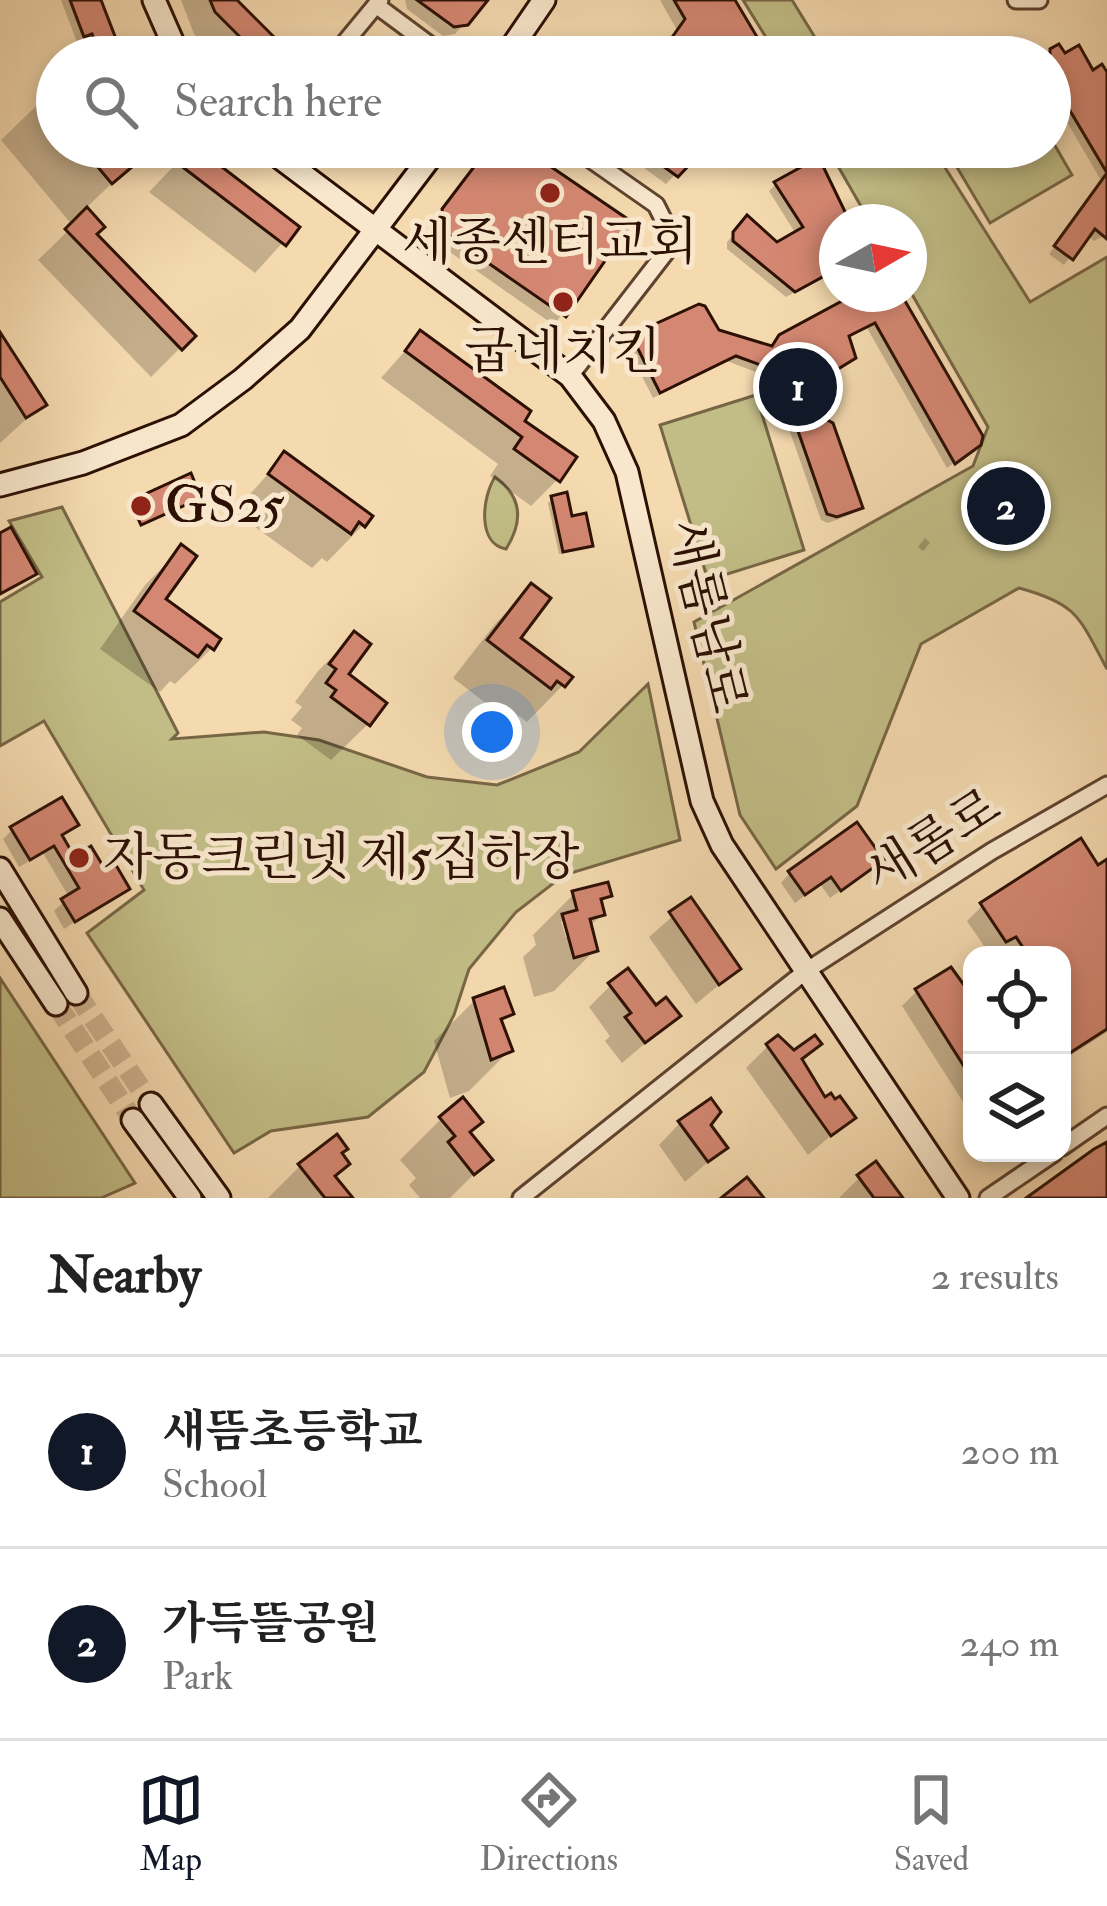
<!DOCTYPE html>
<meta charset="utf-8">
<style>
body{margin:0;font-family:"IM FELL Double Pica","Noto Serif KR",serif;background:#f6f6f6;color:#222}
.controls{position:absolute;right:36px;bottom:36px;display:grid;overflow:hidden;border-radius:24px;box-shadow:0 6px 18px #0003}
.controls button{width:108px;height:108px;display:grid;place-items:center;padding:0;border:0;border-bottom:3px solid #e0e0e0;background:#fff;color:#222;font:60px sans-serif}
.compass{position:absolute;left:819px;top:204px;width:108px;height:108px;border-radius:50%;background:#fff;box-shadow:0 6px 18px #0003;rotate:81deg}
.you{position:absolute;left:492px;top:732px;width:42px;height:42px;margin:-30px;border:9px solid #fff;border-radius:50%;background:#1a73e8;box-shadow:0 0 0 18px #1a73e833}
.badge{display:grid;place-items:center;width:78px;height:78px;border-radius:50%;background:#111827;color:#fff;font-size:39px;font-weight:700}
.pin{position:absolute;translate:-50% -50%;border:6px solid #fff;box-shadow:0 3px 12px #0006}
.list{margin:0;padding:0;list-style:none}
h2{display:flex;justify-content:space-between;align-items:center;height:156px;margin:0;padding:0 48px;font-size:51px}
h2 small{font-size:39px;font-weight:400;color:#767676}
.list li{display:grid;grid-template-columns:78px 1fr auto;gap:36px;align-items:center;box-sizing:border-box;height:192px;padding:0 48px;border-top:3px solid #e0e0e0}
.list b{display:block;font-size:45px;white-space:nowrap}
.list p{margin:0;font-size:39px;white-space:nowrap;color:#767676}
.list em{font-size:39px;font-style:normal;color:#767676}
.icon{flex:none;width:66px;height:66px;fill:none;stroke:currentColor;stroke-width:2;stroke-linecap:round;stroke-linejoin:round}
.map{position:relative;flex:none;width:1107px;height:1198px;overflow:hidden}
.search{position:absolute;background:#fff;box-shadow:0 6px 18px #0003;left:36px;right:36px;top:36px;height:132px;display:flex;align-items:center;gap:30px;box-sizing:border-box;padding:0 42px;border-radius:66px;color:#767676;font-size:45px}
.sheet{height:540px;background:#fff}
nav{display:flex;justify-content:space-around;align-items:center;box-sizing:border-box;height:168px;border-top:3px solid #e0e0e0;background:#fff;font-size:33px;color:#767676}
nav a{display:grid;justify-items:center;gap:6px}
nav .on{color:#111827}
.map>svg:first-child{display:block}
.green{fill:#c2bd86;stroke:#776645;stroke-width:3}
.shadow{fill:#0003;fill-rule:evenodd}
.building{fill:#d48772;stroke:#2c1004;stroke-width:3}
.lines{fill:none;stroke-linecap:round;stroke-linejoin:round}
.secondary-tunnel{stroke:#cdb28e;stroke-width:21;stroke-dasharray:21 10;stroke-linecap:butt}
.street-casing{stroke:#5e422f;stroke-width:21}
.secondary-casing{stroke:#2c1004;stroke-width:27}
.street{stroke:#f8e7cc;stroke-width:15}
.secondary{stroke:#f8e7cc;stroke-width:21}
.poi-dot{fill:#8f2418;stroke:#f8e7cc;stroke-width:4.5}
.labels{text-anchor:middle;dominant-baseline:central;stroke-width:10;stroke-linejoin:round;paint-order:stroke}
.poi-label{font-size:51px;fill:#2c1004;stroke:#f8e7cc}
.street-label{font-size:51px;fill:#2c1004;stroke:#f8e7cc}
</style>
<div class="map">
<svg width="1107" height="1198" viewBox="0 0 1107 1198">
<rect width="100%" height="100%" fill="#f5dab0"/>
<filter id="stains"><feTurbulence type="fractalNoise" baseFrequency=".00167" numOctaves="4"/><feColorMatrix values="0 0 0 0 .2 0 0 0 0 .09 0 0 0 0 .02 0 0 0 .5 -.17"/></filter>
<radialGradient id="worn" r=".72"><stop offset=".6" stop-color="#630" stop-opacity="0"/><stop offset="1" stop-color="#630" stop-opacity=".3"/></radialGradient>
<g class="green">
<polygon points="743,0 792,0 827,57 778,57"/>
<polygon points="1050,137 1072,175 990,223 945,147 1050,147"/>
<path d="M827,147H932L1030,302L1107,257V669C1079,617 1078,604 1019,588L921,644L857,806L776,869L740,815L694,622L973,466L988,427L909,289V222H870Z"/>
<polygon points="756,395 804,550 708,580 660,425"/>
<path d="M495,477C523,497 523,522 506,549C477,544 482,497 495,477Z"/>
<polygon points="62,507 178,733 172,739 264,732 319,740 427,777 497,785 579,752 648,684 680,840 564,875 516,912 469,969 454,1015 424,1072 368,1117 271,1131 234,1153 87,933 144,890 44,721 0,746 0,602 42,577 9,521"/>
<polygon points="0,978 135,1183 101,1198 0,1198"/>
</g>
<g class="shadow">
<polygon points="61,0 98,0 119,57 92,57 85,38 77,42"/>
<polygon points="181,0 234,0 279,57 216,57 194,34"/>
<polygon points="405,0 484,0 455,34 443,36 407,9"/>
<polygon points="660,0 731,0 766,57 658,57 677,30"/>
<polygon points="1058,48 1092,74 1107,78 1107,234 1094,241 1087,235 1064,265 1049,254 1102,182 1050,93 1050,57 1043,57"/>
<polygon points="378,49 389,57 370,57"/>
<polygon points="600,49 611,57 592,57"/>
<polygon points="57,86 57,147 123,147 135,161 85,209 93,234 192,336 151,377 38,260 73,226 1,140"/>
<polygon points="192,147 296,228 255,273 149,192"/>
<polygon points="324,147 379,147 362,166 351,167"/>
<polygon points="492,147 517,147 628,223 554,325 437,243 434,221"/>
<polygon points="615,147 701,147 666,184"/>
<polygon points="776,184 847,222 837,222 837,270 786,297 727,249 727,242 747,220 776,245 796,234 769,191"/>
<polygon points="862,294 897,294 970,451 947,468 867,328 847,339 845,364 809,387 818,418 859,507 852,514 828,523 821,520 771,378 727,361 653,398 626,345 633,338 717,332 771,349"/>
<polygon points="420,334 520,422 557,480 531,506 490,476 498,464 381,378"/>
<polygon points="0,338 43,404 0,443"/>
<polygon points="285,455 363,525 327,562 322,558 312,568 234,512"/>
<polygon points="988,489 1028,530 1010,542 981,496"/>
<polygon points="552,499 590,545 585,549 559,554 548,503"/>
<polygon points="925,538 930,543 923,551 918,547"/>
<polygon points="182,548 162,600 212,648 175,684 170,681 160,692 100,649 145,585"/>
<polygon points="531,587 517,638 563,685 527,722 519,716 512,723 453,678 495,624"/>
<polygon points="354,635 345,675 368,724 331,760 297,735 302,728 291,720 302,707 295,702 318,671"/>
<polygon points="75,825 60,838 73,860 102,871 126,888 64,929 54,911 69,897 43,853 19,867 3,839 12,830"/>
<polygon points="1080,843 1097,869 1107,862 1107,1032 1062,1061 1062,955 1004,955 1001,950 990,955 967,921 982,906"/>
<polygon points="871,869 830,898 820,884 795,903 781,883 790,873"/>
<path d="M574,894L609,895L599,905L602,914L589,927L595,950L554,991L534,997L523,957L536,945L533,935ZM561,921H568L571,933L566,938Z"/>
<polygon points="690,901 738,969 696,1004 649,937"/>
<polygon points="610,986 677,1016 622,1063 605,1041 610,1036 589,1007"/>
<polygon points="917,991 972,1002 972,1116 902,1006"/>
<polygon points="475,1000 510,1014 500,1024 509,1051 469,1091 450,1098 434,1041"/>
<polygon points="818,1043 800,1062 824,1101 852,1118 808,1155 746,1068 768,1046 794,1054"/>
<polygon points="441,1119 467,1133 489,1159 450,1198 420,1198 409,1185 416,1178 400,1160"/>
<polygon points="680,1123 707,1125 724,1148 685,1182 659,1145"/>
<polygon points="300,1166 333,1177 349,1198 268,1198"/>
<polygon points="875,1166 900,1198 839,1198 859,1178"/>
</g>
<g class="building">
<polygon points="70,0 101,0 123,57 101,57 92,34 84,37"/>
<polygon points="210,0 237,0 294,57 260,57 215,12"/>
<polygon points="417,0 488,0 468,25 454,27"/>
<polygon points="674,0 735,0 769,57 658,57 685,19"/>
<polygon points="1059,44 1065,53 1079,45 1093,70 1102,64 1107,72 1107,239 1095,229 1073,260 1054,246 1107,173 1050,77 1050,49"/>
<polygon points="57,82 57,118 40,97"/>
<polygon points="81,147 127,147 139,161 112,184"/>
<polygon points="188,147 196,147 300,227 286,246 176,162"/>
<polygon points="489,147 522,147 632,222 566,317 445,233 442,209"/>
<polygon points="637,147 706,147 678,177"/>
<polygon points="812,161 822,164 850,222 837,222 837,269 795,292 733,241 733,232 747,215 777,242 803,227 774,182"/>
<polygon points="87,207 105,227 97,234 196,336 182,350 65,229"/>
<polygon points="855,294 901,294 983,436 981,445 955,464 875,323 849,336 856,358 812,385 820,416 833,423 863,508 837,517 827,514 777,371 736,356 660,393 631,335 699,304 705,306 719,330 772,346 779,335"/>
<polygon points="420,330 531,411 525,421 577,457 560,482 514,449 522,437 405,351"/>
<polygon points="0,332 47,405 26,418 0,377"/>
<polygon points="284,451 373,516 365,527 359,522 351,534 268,474"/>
<polygon points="191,473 201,498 141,525 130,501"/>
<polygon points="1007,474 1039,524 1018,537 986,487"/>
<polygon points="567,492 572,516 586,513 593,546 563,552 551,496"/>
<polygon points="11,527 37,574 0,594 0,533"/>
<polygon points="181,544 197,556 166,599 221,639 214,650 207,645 198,657 134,611"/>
<polygon points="531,583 551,598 521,638 573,677 565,687 557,681 551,689 487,640"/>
<polygon points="354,631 371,644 349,674 387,703 370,726 331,697 336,690 326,683 336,669 329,664"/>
<polygon points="62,797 79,825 62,835 74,856 91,846 103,866 113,860 130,889 75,922 61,899 79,888 54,846 30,860 10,827"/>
<polygon points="857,822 884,860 841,891 831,877 805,895 788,871"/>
<polygon points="1081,838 1098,865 1107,859 1107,1029 1062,1058 1062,955 1028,955 1016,937 1006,942 980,903"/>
<polygon points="608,882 612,896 601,899 605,915 590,919 598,951 574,958 562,914 577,910 572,891"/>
<polygon points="691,897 741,969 719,985 669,912"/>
<polygon points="951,967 972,996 972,1079 915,989"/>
<polygon points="628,968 656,1005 666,997 681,1016 645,1043 625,1017 631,1013 608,983"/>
<polygon points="504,987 514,1014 501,1019 513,1051 491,1060 473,998"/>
<polygon points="778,1035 794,1050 815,1035 822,1044 802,1059 825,1097 831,1093 835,1099 840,1096 856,1118 831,1136 766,1044"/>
<polygon points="463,1097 483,1122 470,1132 493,1160 474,1175 448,1142 455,1136 439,1117"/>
<polygon points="711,1098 721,1112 711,1125 728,1148 708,1162 678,1121"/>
<polygon points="337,1134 348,1149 342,1153 350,1164 335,1176 353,1198 325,1198 298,1164"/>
<polygon points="1107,1142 1107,1198 1026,1198 1094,1149"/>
<polygon points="876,1161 903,1198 874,1198 857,1175"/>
<polygon points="747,1177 764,1198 721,1198"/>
</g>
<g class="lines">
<g class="secondary-tunnel">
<polyline points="76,993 151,1104"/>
<polyline points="56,1004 133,1120"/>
</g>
<g class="street-casing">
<g id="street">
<polyline points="1016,0 1039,0"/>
<polyline points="376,5 446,57"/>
<polyline points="333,57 380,0"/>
<polyline points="570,376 666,252 667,227 656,205 573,147"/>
<polyline points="1062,1147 1107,1116"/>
<polyline points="521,1198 806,971 992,851 1107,785"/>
<polyline points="988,1198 1054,1153"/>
</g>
</g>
<g class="secondary-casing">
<g id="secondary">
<polyline points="154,0 179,57"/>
<polyline points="505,57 544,0"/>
<polyline points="266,147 570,376 604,421 627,472 702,801 722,845 958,1198"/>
<polyline points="0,485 83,463 181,425 243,379 300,329 438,147"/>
<polyline points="0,869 76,993"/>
<polyline points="0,919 56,1004"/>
<polyline points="151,1104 219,1198"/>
<polyline points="133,1120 190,1198"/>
</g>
</g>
<use href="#street" class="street"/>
<use href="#secondary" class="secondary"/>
</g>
<g class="poi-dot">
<circle cx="550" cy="193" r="12"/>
<circle cx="563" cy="302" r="12"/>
<circle cx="141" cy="506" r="12"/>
<circle cx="79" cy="858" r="12"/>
</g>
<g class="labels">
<g class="poi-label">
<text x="550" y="243">세종센터교회</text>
<text x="563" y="352">굽네치킨</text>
<text x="165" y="506" text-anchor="start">GS25</text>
<text x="103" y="858" text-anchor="start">자동크린넷 제5집하장</text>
</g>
<g class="street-label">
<text transform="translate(707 616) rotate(77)">새롬남로</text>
<text transform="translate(933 841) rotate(-32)">새롬로</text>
</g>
</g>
<rect width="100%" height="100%" filter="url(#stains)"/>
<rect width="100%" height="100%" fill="url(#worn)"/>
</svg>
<div class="controls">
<button><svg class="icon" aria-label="locate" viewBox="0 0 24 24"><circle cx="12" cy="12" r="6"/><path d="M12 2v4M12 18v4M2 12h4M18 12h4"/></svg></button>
<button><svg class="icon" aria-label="layers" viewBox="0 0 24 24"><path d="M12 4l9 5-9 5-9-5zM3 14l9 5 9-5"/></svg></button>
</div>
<svg class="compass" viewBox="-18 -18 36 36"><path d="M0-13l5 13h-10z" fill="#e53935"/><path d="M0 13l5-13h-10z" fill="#767676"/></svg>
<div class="you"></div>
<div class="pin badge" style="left:798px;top:387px">1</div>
<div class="pin badge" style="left:1006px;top:506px">2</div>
<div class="search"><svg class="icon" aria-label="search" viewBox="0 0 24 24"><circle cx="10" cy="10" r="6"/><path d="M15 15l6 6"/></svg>Search here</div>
</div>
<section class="sheet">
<h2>Nearby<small>2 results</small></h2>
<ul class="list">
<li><span class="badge">1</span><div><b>새뜸초등학교</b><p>School</p></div><em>200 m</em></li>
<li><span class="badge">2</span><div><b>가득뜰공원</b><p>Park</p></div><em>240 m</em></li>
</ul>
</section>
<nav>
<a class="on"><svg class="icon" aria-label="map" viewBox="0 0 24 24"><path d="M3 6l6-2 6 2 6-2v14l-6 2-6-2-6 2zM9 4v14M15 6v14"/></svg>Map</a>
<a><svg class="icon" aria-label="directions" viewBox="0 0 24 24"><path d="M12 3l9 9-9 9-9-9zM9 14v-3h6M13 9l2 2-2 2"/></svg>Directions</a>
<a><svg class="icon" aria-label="saved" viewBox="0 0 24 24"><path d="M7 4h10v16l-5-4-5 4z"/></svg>Saved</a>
</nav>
